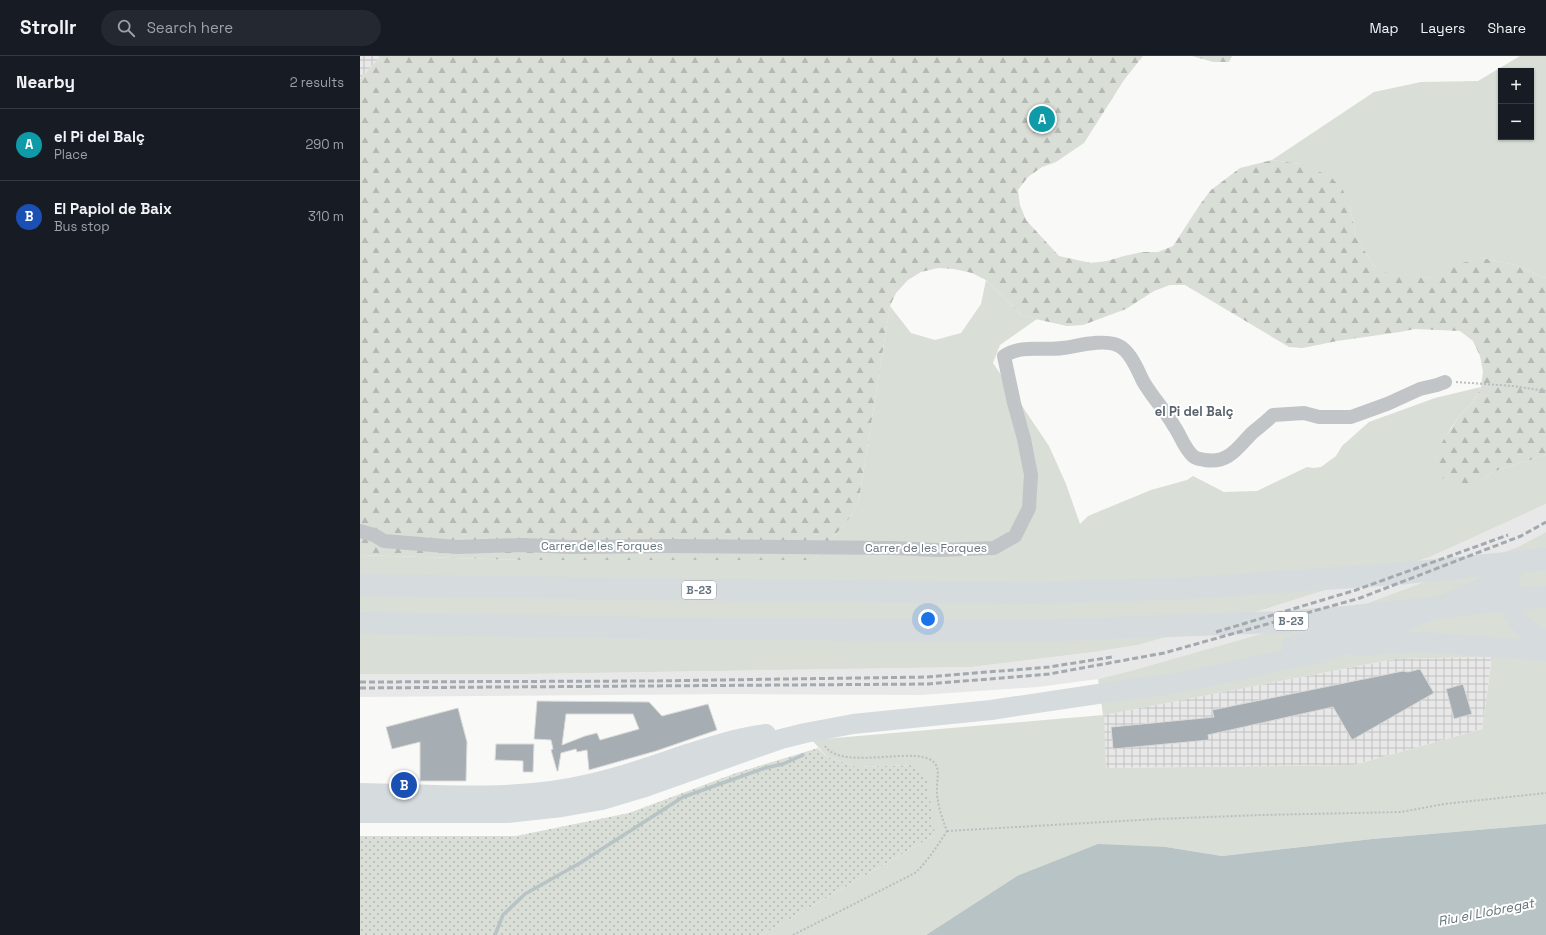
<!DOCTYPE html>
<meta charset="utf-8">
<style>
body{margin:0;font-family:"Space Grotesk",sans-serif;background:#242831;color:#f1f3f6}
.controls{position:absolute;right:12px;top:12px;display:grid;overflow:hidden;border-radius:0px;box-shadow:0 1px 3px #0004}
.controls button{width:36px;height:36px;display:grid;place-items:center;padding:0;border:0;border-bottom:1px solid #363941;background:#171b24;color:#f1f3f6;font:20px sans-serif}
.you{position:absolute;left:568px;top:563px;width:14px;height:14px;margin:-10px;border:3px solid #fff;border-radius:50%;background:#1a73e8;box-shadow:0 0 0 6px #1a73e833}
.badge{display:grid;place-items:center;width:26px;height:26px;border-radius:50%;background:#0f766e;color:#fff;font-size:13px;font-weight:700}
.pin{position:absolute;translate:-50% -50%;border:2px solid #fff;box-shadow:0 1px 4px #0006}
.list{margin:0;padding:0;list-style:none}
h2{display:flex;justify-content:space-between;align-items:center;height:52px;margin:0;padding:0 16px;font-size:17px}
h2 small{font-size:13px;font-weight:400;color:#9ea1a6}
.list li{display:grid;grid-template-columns:26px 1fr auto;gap:12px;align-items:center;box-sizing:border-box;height:72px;padding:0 16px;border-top:1px solid #363941}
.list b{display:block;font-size:15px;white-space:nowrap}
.list p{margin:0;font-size:13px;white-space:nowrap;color:#9ea1a6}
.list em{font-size:13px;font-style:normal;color:#9ea1a6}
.icon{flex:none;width:22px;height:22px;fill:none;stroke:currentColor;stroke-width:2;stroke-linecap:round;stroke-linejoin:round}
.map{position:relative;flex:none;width:1186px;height:879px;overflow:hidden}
header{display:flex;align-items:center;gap:24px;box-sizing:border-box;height:56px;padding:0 20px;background:#171b24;border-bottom:1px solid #363941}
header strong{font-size:19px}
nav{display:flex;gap:22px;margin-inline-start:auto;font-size:14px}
.search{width:280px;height:36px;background:#242831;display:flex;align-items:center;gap:10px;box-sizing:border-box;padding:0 14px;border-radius:22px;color:#9ea1a6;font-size:15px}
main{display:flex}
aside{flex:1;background:#171b24}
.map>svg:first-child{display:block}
.built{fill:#e7e8e7}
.industrial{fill:url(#industrial-grid)}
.grass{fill:#d9ded7;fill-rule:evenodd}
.forest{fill:url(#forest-firs)}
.park{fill:url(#park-dots)}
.water{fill:#b8c3c6}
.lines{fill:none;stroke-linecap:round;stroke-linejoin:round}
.stream{stroke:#b8c3c6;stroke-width:3.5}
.building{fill:#a6aeb3;stroke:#dbdbd9;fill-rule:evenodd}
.path{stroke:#bbbec0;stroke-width:2;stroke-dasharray:2 2;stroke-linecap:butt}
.street{stroke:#c1c5c8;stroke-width:14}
.secondary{stroke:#d6dbde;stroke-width:20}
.highway{stroke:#d6dbde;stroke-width:22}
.rail{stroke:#a3a9ae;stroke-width:3;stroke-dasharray:6 3;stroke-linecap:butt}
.labels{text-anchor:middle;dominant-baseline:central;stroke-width:4;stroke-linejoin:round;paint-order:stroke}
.shield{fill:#fff;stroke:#949ea5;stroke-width:1}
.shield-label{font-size:11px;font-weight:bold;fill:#66757f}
.street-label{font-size:12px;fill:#66757f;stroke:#fff}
.neighbourhood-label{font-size:13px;font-weight:bold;fill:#59636b;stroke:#fff}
.water-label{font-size:13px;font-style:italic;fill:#627378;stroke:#fff}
</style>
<header>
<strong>Strollr</strong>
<div class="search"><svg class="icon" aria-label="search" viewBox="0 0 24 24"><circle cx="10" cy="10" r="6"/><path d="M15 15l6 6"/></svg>Search here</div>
<nav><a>Map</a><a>Layers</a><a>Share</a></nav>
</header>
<main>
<aside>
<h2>Nearby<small>2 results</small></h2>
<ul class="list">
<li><span class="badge" style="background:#0f9aa8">A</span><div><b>el Pi del Balç</b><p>Place</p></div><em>290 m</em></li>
<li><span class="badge" style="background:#1a4fb4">B</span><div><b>El Papiol de Baix</b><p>Bus stop</p></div><em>310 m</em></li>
</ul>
</aside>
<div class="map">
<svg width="1186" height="879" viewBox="0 0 1186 879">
<defs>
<pattern id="industrial-grid" width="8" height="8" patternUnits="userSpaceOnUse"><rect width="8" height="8" fill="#e7e8e7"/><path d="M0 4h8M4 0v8" fill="none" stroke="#bfc1c0"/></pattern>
<pattern id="forest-firs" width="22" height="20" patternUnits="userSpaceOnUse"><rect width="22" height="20" fill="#d9ded7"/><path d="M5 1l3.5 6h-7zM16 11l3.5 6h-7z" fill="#b4b9b4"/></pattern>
<pattern id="park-dots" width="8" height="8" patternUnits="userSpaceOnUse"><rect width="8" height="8" fill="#d9ded7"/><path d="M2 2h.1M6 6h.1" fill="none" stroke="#b4b9b4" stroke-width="1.8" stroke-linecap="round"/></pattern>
</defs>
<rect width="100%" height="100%" fill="#f9f9f7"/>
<polygon class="built" points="1186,448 1186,476 1160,490 1000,550 770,615 738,623 678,631 560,639 378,638 0,641 0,618 169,618 612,611 734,596 778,589 899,555 1070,501"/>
<g class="industrial">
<polygon points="0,0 21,0 0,23"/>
<polygon points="1132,601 1122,673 994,709 746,712 743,659 1035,603"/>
</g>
<g class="grass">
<path d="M1160,0H1186V222L1155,209L1122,202L1067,222L1026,218L1013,209L996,180L990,152L940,108L912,104L1014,36L1061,26L1118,25ZM1141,15H1171V81H1141Z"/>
<polygon points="626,224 662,260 677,263 640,289 633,307 689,390 706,428 720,468 728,460 791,434 827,424 833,420 864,436 897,435 947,411 954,412 961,411 976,400 982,390 1009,366 1075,342 1121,331 1113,346 1099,360 1090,373 1075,403 1123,423 1135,415 1186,399 1186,448 1070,501 899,555 778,589 734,596 612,611 169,618 0,618 0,499 162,504 454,504 492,459 499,443 530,250 551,277 575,284 601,277 621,248"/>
<path d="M1186,476V768L1012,783L862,800L806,791L657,820L566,879H402L575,779L554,709L497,711L467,701L452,684L743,659L738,623L770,615L1000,550L1160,490ZM1132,601L1122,673L994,709L746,712L744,659L1035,603Z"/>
</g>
<g class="forest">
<polygon points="21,0 783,0 764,24 724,87 696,106 682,111 668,121 658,134 660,149 666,164 699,200 731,207 747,205 764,200 782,196 798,196 813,190 841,147 851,134 880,112 912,104 940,108 970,120 983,134 990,152 996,180 1013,209 1026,217 1067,222 1102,207 1122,202 1155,209 1186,222 1186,399 1135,415 1123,423 1108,429 1093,427 1078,420 1075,403 1081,388 1099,360 1113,346 1121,331 1123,316 1120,300 1113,285 1100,275 1055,273 1040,276 977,285 943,292 929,291 825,229 810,229 794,235 766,253 723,269 707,270 662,260 626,224 612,217 594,213 578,212 561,216 548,224 536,237 530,250 499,443 492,459 454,504 162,504 0,499 0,23"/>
<polygon points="832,0 872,0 869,6 853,6"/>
</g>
<polygon class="park" points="458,692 467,701 497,711 554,709 567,722 575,779 402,879 0,879 0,780 156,780 269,757 376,717"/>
<polygon class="water" points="1186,768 1186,879 566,879 657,820 738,788 806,791 862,800 1012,783"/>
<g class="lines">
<polyline class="stream" points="135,879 143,859 165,838 220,807 323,741 405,712 423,708 443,699"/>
</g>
<g class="building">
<polygon points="1060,613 1074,637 992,684 973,651 848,679 849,684 753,693 751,671 854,661 852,654 1043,615 1048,616"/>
<polygon points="1103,628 1112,658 1094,663 1086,633"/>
<path d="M177,645L289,646L302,660L348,648L357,674L296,695L229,714L227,694L217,696L216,693L201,697L198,715H197L191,694L193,693L191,684L174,683ZM206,658H273L279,673L240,684L237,677L225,680L202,689Z"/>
<polygon points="98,652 107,686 106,725 60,725 60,686 32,693 26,671"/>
<polygon points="136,688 174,688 173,716 163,716 163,705 135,704"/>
</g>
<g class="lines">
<g class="path">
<polyline points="1096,326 1153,330 1186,335"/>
<path d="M465,690C483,717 563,686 576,709C580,716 576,728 577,737C578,751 582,762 587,775"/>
<polyline points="587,775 797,763 901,759 1041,756 1084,748 1186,737"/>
<path d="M433,879L555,817C568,805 577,790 587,775"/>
</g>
<path class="street" d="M0,475L14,479L24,485L97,491L162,489L212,491L311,490L532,492L578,494L634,492L655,480L669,452L671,419L664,383L654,347L644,300C662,288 682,295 703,292C718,290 742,283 757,289C770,294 777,313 783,325C792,341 805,354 814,370C821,380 824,392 833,400C836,403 841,403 845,404C869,408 878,391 892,377C899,371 906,366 913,359L944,357L959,361H991L1027,348L1060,333L1077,329L1085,326"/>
<g class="secondary">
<path d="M1156,506C1140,542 1149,568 1186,584"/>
<polyline points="932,590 1007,567"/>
<polyline points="999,590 1063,586 1186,595"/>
<path d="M0,737C75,738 155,746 229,728C261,721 293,710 324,699C351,691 378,681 406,678"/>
<polyline points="0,757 147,757 202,751 242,744 282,732 421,683 445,677 493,668 631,654 778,632 813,628 957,597 991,587 1121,533 1156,506"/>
</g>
<g class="highway">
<polyline points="0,529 281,533 678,537 831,532 1036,518 1186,503"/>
<polyline points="0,567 282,572 674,575 921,566 985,561 1186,540"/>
</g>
<g class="rail">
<polyline points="856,576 996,534 1148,479"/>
<polyline points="0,626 289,625 567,621 689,611 752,601"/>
<polyline points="0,632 568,628 689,618 804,597 1000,542 1161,480 1186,466"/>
</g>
</g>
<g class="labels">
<g class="shield">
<rect x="322" y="525" width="34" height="18" rx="3"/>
<rect x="914" y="556" width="34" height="18" rx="3"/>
</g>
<g class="shield-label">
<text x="339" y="534">B-23</text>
<text x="931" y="565">B-23</text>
</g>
<g class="street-label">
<text x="242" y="490">Carrer de les Forques</text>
<text x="566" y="492">Carrer de les Forques</text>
</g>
<g class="neighbourhood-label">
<text x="834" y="355">el Pi del Balç</text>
</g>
<g class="water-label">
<text transform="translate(1126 856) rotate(-11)">Riu el Llobregat</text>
</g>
</g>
</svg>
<div class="controls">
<button>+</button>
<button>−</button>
</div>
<div class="you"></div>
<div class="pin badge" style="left:682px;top:63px;background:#0f9aa8">A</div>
<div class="pin badge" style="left:44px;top:729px;background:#1a4fb4">B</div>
</div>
</main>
